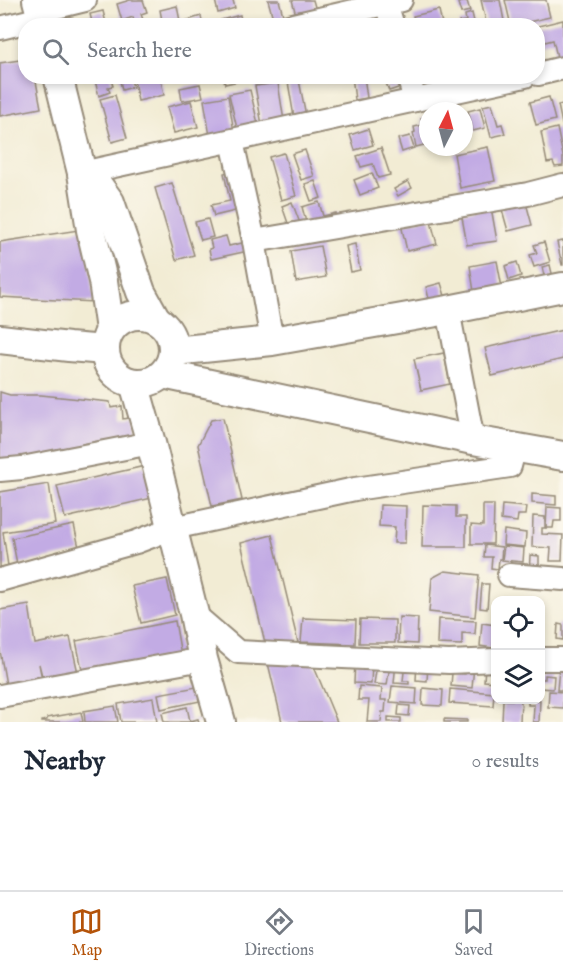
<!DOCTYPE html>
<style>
body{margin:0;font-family:"IM FELL English",serif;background:#f6f6f7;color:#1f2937}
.controls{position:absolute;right:18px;bottom:18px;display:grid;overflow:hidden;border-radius:12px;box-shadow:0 3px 9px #0003}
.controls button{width:54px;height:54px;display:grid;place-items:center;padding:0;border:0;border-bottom:2px solid #e0e1e3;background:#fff;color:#1f2937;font:30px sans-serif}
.compass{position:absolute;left:419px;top:102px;width:54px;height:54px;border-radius:50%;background:#fff;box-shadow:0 3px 9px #0003;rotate:6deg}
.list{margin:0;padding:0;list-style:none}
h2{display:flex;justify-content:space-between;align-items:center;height:78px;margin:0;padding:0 24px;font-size:26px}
h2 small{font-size:20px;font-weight:400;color:#747a83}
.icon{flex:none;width:33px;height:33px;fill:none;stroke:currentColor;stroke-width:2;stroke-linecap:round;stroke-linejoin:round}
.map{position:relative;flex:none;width:563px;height:722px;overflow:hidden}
.search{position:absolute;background:#fff;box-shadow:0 3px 9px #0003;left:18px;right:18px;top:18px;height:66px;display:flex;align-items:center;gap:15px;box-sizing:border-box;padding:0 21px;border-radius:24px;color:#747a83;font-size:22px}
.sheet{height:168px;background:#fff}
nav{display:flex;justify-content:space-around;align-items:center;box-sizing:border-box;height:84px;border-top:2px solid #e0e1e3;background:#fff;font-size:16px;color:#747a83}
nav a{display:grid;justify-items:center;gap:3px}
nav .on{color:#b45309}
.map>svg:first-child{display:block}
.building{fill:#c2abe4}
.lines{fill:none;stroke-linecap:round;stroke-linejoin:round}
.minor-casing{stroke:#968b79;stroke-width:26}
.major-casing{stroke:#968b79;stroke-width:32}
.minor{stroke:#fff;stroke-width:22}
.major{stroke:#fff;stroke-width:28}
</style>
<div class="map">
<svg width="563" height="722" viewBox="0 0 563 722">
<rect width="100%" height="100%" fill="#fbf7ec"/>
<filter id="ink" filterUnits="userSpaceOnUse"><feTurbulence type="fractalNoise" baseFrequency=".0167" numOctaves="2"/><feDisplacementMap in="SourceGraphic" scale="12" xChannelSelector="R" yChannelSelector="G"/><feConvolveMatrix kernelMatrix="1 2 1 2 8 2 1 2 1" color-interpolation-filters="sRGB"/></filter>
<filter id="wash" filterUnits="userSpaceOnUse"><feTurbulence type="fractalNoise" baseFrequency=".008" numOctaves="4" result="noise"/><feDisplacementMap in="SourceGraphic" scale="24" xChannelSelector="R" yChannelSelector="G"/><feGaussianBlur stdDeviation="1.35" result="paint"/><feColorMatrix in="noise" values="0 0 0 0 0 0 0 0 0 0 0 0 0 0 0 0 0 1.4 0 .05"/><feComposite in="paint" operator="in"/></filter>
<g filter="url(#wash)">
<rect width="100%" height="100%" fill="#f2ecd4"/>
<g id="blocks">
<g class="building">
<polygon points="130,0 143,0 147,12 141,14 144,23 135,25 133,17 122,21 117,4"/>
<polygon points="215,0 233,0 235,8 218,13"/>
<polygon points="268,0 279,0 284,19 274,22"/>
<polygon points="292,0 313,0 317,14 297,19"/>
<polygon points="481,0 500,0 505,26 487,26"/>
<polygon points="505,0 546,0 550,17 511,26"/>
<polygon points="467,1 470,11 461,13 458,3"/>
<polygon points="177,6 181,26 163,26 160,10"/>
<polygon points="439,10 442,24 416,26 413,16"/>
<polygon points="103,11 106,23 93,26 90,14"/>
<polygon points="472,13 475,26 459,26 459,22 466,21 465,15"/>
<polygon points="240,15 242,26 223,26 221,20"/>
<polygon points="201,16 203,26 186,26 185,21"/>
<polygon points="563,20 563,64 559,65 553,40 541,43 538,26"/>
<polygon points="26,59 26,76 35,76 41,108 0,116 0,63"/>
<polygon points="110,76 113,86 108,87 110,92 99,96 94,77"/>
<polygon points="119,76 130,76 133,87 122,90"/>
<polygon points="133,76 160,76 164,95 138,101"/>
<polygon points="223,76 238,76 239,81 225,84"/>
<polygon points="352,76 364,76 367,98 355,100"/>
<polygon points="398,76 404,86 389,91 385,80"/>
<polygon points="299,80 307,121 295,123 288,82"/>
<polygon points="278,83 284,121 262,125 255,86"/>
<polygon points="200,84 203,97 182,101 180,88"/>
<polygon points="250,90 259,128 238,133 229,94"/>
<polygon points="115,95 127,138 112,142 100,99"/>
<polygon points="228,96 235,138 211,142 204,100"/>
<polygon points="549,97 555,120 536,125 530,102"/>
<polygon points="191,101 198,127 174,133 167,107"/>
<polygon points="492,104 498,125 502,124 505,134 491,137 483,106"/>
<polygon points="563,104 563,124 562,124 558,105"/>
<polygon points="480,108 485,128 473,131 468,111"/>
<polygon points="428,117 428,144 416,147 413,133 415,132 414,127 423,125 421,119"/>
<polygon points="557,128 563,156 563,166 555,167 553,162 547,163 541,132"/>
<polygon points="368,129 373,145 355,150 350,135"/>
<polygon points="410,136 414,148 402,152 398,139"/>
<polygon points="488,147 495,181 460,188 454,154"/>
<polygon points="381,148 390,175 378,178 373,164 361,167 357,156"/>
<polygon points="305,150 314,176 301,180 292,154"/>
<polygon points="284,153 296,196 281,200 269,157"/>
<polygon points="243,169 252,207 214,216 211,205 230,201 224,173"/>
<polygon points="372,173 378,188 360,195 354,180"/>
<polygon points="315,181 321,198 311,201 305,184"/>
<polygon points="408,181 412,188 398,196 394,189"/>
<polygon points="172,183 194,255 176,260 155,188"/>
<polygon points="525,199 532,225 508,231 501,206"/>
<polygon points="292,202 301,226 290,229 282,206"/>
<polygon points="319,202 323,216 336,213 338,221 308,229 302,207"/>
<polygon points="491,207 497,241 467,245 461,212"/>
<polygon points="430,218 437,244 407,251 401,224"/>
<polygon points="208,219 213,237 201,240 195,222"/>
<polygon points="85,229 94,302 0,297 0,242"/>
<polygon points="226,236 229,246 263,238 266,247 211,259 209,249 212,248 210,240"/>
<polygon points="563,241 563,265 562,265 557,242"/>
<polygon points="544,242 550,262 534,267 530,255 537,253 534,245"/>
<polygon points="355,244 360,270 351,272 346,246"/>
<polygon points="320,246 326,277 296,282 291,251"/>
<polygon points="497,261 503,293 475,298 470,266"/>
<polygon points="517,262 521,276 509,280 505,266"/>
<polygon points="550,265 553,278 545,280 542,267"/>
<polygon points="441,283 446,299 430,303 426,287"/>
<polygon points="563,330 563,359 492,376 485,348"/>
<polygon points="444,353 450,384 421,390 414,359"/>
<polygon points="0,392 10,395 41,395 110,402 111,408 122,406 123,419 135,417 137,442 0,465"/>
<polygon points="223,418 242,500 212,506 198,445 211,420"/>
<polygon points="145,466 152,498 65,518 57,486"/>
<polygon points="49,484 55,524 3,532 8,566 0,567 0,492"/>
<polygon points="532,494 556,496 556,505 532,503"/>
<polygon points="380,505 406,506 405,543 394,543 395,527 379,526"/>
<polygon points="423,505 456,506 456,517 466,517 466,547 422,547"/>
<polygon points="483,505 494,505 493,544 471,544 471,525 483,526"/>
<polygon points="502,505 526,507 525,515 518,515 517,522 501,520"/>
<polygon points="547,507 561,508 561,521 554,521 553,528 546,528"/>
<polygon points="533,516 545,517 545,528 542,528 542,534 563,535 562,561 550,561 551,548 532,547"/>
<polygon points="74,525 80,552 17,564 12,538"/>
<polygon points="504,530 526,533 525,547 503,545"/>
<polygon points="272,535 300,651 266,647 241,543"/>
<polygon points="485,545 502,547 501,559 499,559 498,569 491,568 492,557 484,557"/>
<polygon points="504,546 524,548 523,562 502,560"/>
<polygon points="530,555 539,556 539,575 529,575"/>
<polygon points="445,571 479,575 475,617 429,612 432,578"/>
<polygon points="167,579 175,615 141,623 132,586"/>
<polygon points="482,584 489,584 487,609 480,608"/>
<polygon points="29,605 35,644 70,637 78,673 43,680 39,664 42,679 6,685 0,651 0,610"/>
<polygon points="399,617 418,618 417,644 398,643"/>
<polygon points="303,618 356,620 355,644 301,642"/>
<polygon points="360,619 395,620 395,643 359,643"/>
<polygon points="438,619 476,621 475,634 462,633 462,645 437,644"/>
<polygon points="175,621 181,655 83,674 76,641"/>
<polygon points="482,623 495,625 493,648 480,646"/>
<polygon points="558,624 563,625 563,640 557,639"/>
<polygon points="267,659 312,662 337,722 282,722"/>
<polygon points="355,661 372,663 371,684 354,683"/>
<polygon points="396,662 405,663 403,681 409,681 409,684 394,683"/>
<polygon points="417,663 428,664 427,681 416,680"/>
<polygon points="377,664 390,665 387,685 374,684"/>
<polygon points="465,665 474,666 472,688 451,686 452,673 465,674"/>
<polygon points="485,667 495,668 495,682 484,681"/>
<polygon points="559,668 563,668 563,690 557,690"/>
<polygon points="545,675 554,676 553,689 540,688 541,679 545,679"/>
<polygon points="202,686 205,700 161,709 158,694"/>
<polygon points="359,686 382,688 381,700 386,700 385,712 382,712 381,722 367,722 369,700 358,700"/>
<polygon points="392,686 417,688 416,704 390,702"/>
<polygon points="423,688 443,690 442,706 422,705"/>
<polygon points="450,689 494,693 493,706 449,703"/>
<polygon points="549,691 563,692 563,708 548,707"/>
<polygon points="153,698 157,722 121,722 118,704"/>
<polygon points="503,700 521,700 520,722 502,722"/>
<polygon points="528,700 540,700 539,722 533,722 534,705 528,705"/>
<polygon points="399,705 410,706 409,716 398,715"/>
<polygon points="115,706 118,722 85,722 84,711"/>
<polygon points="187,707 190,721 198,719 199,722 164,722 162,713"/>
<polygon points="81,712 83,722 42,722 42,721 47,720 47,718"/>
<polygon points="388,717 401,718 401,722 388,722"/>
<polygon points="444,719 467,720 467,722 444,722"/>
</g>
</g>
</g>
<g filter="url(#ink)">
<use href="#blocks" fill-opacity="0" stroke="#968b79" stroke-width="1.5"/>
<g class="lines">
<g class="minor-casing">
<g id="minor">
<polyline points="385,0 393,26"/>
<polyline points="40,11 85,0"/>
<polyline points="289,26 401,0"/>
<polyline points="0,28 42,18"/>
<polyline points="538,74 563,68"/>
<polyline points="408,76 415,100"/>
<polyline points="232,141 254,241 272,341"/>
<polyline points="82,173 525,76"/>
<polyline points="254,241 528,194 563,185"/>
<polyline points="448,310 473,440"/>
<polyline points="0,470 22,468 151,443"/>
<polyline points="509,575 563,579"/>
<polyline points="0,580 136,542 173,528 355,489 510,466 515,447"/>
<polyline points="194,614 238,652 449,662 496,660"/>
<polyline points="540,659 563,659"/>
<polyline points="0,696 203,659"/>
</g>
</g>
<g class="major-casing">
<g id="major">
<polyline points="37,0 44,26"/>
<polyline points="58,76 82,173 91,230 103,281 110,330"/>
<polyline points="82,173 97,184 110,202 141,292 156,319"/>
<circle cx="139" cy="349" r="34"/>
<polyline points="0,339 69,347 105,350"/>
<polyline points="174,351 272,341 448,310 563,287"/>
<polyline points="163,374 473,440 563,456"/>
<polyline points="134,383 151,443 194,614 203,659 221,722"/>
</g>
</g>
<use href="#minor" class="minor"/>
<use href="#major" class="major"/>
</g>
</g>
</svg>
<div class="controls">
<button><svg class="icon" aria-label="locate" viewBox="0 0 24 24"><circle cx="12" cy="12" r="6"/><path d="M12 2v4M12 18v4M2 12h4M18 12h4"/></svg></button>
<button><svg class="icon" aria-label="layers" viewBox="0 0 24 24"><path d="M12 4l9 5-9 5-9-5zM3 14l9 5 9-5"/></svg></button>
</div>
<svg class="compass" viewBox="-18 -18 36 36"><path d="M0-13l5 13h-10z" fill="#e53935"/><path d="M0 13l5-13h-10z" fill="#747a83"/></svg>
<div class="search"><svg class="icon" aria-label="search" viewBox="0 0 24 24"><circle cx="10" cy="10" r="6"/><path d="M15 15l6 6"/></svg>Search here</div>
</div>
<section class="sheet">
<h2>Nearby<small>0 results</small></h2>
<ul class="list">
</ul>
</section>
<nav>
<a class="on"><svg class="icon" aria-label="map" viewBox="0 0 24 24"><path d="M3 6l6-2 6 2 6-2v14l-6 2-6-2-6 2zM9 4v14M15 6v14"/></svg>Map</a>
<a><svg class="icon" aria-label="directions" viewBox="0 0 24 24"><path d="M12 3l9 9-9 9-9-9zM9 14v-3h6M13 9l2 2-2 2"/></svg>Directions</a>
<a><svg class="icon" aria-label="saved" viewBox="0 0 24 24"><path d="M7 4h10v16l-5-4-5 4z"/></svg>Saved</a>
</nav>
